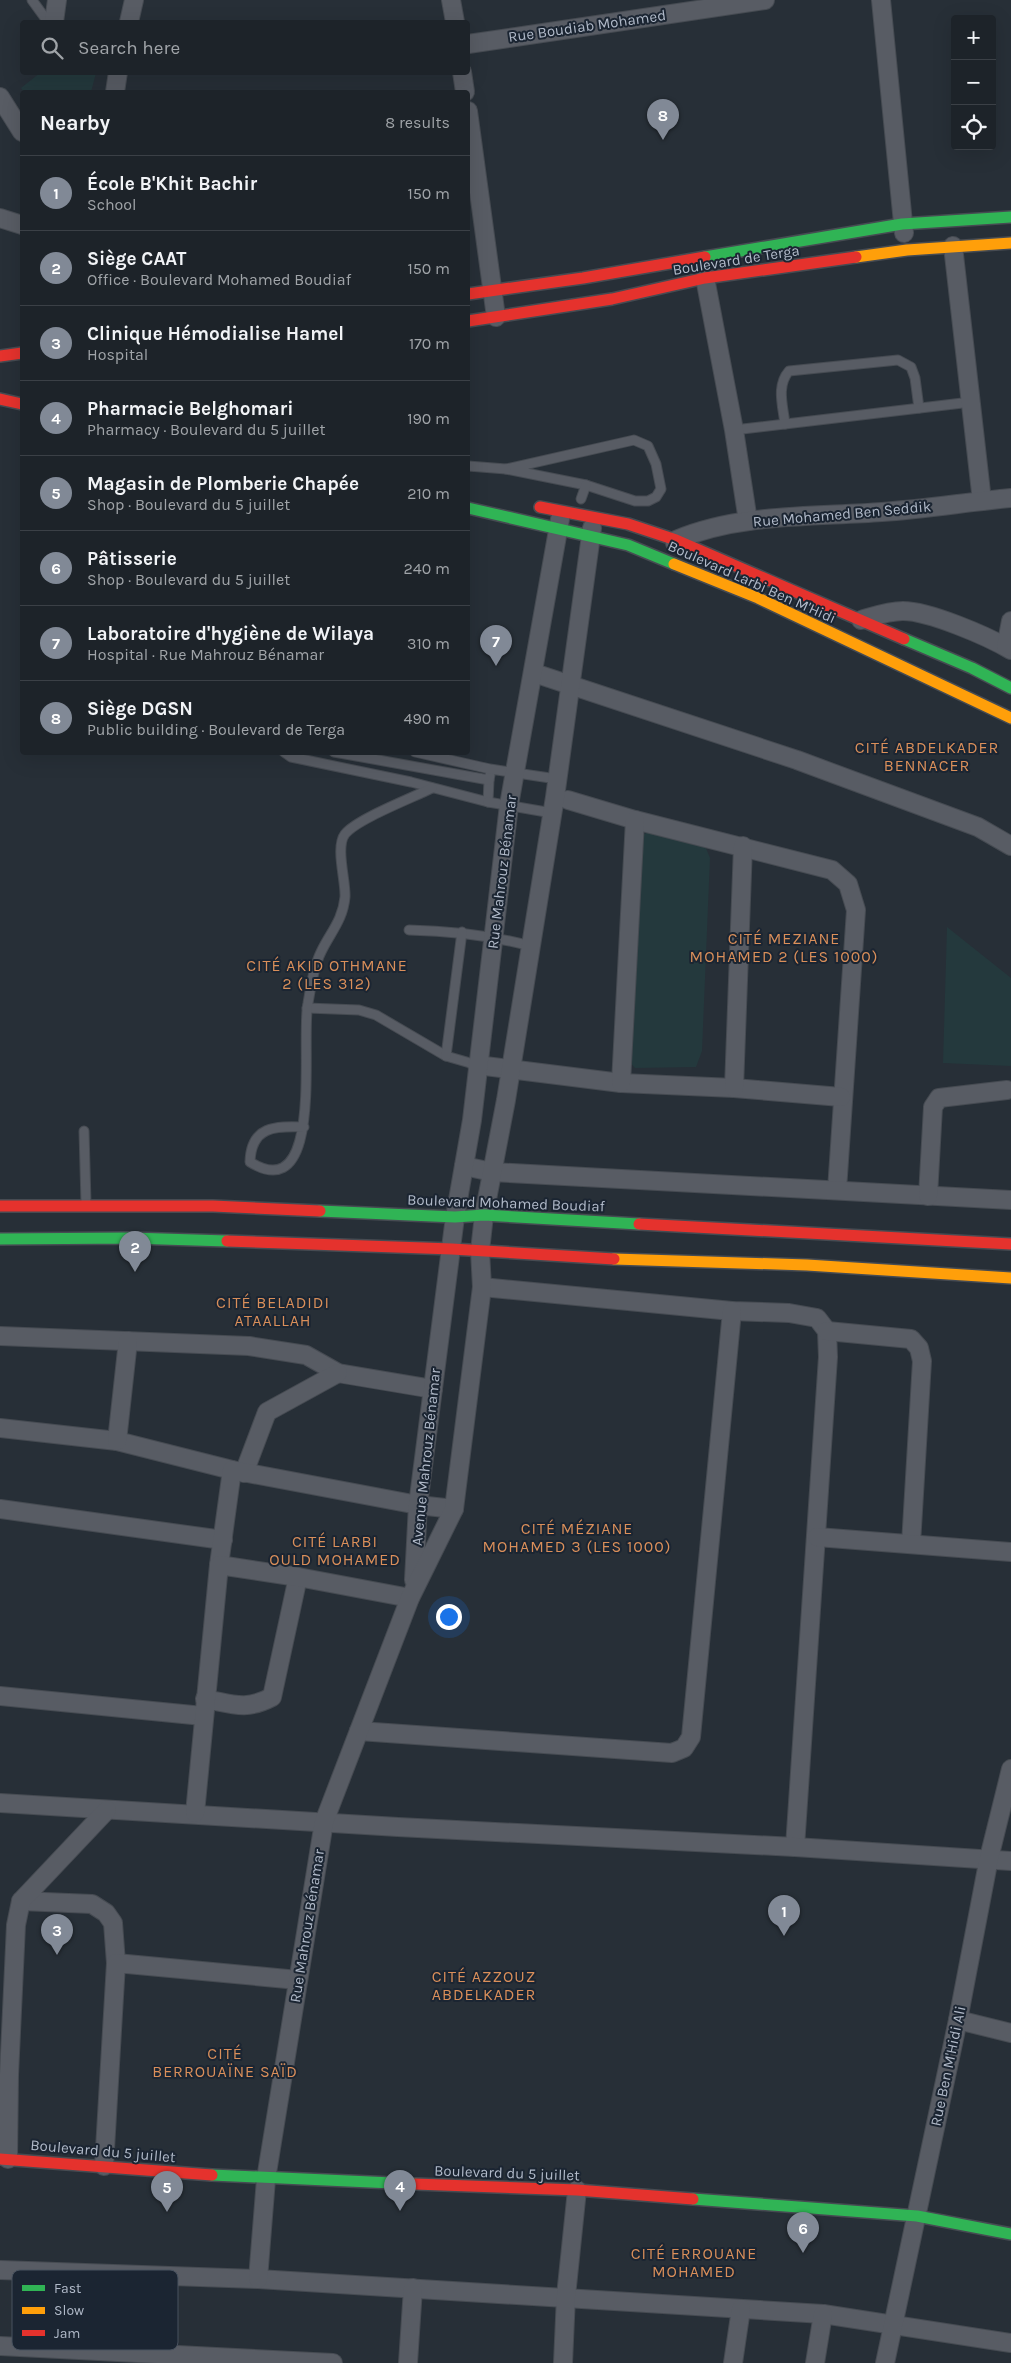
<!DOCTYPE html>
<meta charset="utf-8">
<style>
body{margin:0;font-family:Karla,sans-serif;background:#252b31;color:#f1f3f6}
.controls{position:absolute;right:15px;top:15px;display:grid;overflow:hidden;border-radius:5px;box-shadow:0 5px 20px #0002}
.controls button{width:45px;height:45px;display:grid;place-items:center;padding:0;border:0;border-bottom:1px solid #3b4046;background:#1d2329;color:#f1f3f6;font:25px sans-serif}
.you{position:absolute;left:448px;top:1616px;width:18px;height:18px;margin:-12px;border:4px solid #fff;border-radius:50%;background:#1a73e8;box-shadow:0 0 0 8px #1a73e833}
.badge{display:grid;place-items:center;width:32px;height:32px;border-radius:50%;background:#818996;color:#fff;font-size:16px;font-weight:700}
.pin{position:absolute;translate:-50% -41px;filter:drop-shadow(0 1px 2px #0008)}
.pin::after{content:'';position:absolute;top:26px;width:18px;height:15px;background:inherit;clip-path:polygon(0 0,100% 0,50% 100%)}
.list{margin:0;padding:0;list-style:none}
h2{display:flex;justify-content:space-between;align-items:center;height:65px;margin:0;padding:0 20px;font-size:21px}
h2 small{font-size:16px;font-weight:400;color:#a0a4a8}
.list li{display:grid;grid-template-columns:32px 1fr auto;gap:15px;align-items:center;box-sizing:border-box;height:75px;padding:0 20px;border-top:1px solid #3b4046}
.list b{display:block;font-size:19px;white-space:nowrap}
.list p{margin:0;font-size:16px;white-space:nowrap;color:#a0a4a8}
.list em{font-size:16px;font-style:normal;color:#a0a4a8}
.icon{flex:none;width:28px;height:28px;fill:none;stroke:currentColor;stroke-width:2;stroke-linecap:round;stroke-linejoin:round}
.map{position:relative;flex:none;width:1011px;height:2363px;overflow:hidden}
.search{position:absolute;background:#1d2329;box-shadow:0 5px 20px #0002;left:20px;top:20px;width:450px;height:55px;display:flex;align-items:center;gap:12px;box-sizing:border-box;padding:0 18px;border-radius:5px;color:#a0a4a8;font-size:19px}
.panel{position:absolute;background:#1d2329;box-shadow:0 5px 20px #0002;left:20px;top:90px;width:450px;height:665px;border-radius:5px}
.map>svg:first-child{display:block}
.green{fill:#24393d}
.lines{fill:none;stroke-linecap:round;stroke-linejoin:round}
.lane-casing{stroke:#464b52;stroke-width:11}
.street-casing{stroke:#464b52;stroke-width:20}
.fast-casing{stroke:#464b52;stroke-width:14}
.slow-casing{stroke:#464b52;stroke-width:14}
.jam-casing{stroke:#464b52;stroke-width:14}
.lane{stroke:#585c64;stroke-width:9}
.street{stroke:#585c64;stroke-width:18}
.fast{stroke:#30b455;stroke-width:11}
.slow{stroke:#ff9f0a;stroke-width:11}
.jam{stroke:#e5322d;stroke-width:11}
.labels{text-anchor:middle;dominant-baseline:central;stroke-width:4;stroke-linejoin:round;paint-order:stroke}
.street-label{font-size:15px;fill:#b1bac9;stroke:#1b2532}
.neighbourhood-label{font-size:16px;letter-spacing:1px;fill:#da8f5a;stroke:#1b2532}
.key{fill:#1b2532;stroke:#48525f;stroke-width:1}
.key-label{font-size:14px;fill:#b1bac9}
</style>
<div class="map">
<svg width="1011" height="2363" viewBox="0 0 1011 2363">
<rect width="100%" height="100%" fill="#272f37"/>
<g class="green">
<polygon points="40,73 40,72 96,73 91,92 24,92 21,88"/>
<polygon points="647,832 705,846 710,858 702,1051 696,1067 635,1068 626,1058 637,840"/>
<polygon points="947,927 1011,978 1011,1066 943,1063"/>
</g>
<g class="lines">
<g class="lane-casing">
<g id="lane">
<polyline points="32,0 48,22"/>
<path d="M785,424C783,406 776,386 789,371L898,360L911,367L915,378L919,408"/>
<polyline points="734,430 971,402"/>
<polygon points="634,440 648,446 656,464 661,489 656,497 648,501 635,501 586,485 506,469"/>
<polyline points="468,466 506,469"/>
<polyline points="581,499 586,485"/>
<polyline points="284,752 291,757 411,782 488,802 489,780"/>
<polyline points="334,752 489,780 490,775"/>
<polyline points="415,752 490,769 557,779 558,782"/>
<polyline points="488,802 552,813 555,811"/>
<path d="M409,930C451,931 490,935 530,946"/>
<polyline points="307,1008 359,1010 376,1015 446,1056 477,1065"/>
<polyline points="446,1056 462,932"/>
<path d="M304,1127C275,1126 251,1126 250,1162C326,1209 300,1037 308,1003C311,987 313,968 321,952C330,933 343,920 345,897C346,881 335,847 345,834C357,819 412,798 432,788"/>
<polyline points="84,1131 86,1203"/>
</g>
</g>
<g class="street-casing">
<g id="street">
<polyline points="451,0 455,22"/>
<polyline points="881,0 904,233"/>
<polyline points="54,22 57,0"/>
<polyline points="129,22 134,0"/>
<polyline points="468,44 765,0"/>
<polyline points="462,72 465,92"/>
<polyline points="115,92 118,72"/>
<polyline points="0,97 22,132"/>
<polyline points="468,111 496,317"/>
<polyline points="0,218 22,225"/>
<polyline points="953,246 982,501"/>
<polyline points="705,278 734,430 748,521"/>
<path d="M675,543L676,540C740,513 814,517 882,512C925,509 968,502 1011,498"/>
<path d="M861,620C875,616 888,611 903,611C929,611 987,636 1011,650"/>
<polyline points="1006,647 1011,621"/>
<polyline points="534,673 797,760 978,827 1011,846"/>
<polyline points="568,800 635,820 832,870 848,884 856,910 837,1190"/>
<polyline points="477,1065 621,1083 734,1088 841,1097"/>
<polyline points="621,1083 635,820"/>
<polyline points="734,1088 743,846"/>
<polyline points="464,1166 492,1172 1011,1200"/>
<polyline points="928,1196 933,1107 939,1098 1007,1090"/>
<polyline points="482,1287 732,1311 789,1313 817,1318 827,1331 828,1357 795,1847"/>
<polyline points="827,1331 911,1339 919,1348 922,1361 911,1544"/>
<polyline points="0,1336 249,1346 306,1355 338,1373 433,1389"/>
<polyline points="0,1428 117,1441 232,1470"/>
<polyline points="117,1441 128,1341"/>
<polyline points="244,1473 267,1412 338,1373"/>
<polyline points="0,1509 223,1540"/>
<polyline points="817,1537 1011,1552"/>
<polyline points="219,1565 232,1470 418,1505 454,1509"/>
<polyline points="414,1580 418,1505 455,1217 472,1120 509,805 560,519"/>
<polyline points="0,1696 203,1716"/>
<path d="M205,1699C233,1704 245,1711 272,1697L298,1577"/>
<polyline points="359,1731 672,1753 684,1748 691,1737 732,1311"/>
<polyline points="0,1803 398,1827 795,1847 1011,1861"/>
<polyline points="195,1813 219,1565 298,1577 410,1598"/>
<polyline points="21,1901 92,1904 106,1913 113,1923 116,1963"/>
<polyline points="958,2020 1011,2033"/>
<polyline points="8,2159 9,2075 16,1925 21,1901 107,1810"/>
<polyline points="104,2166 116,1963 298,1980"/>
<polyline points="0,2270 258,2279 823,2314 1011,2343"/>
<polyline points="258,2279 266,2179 324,1822 410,1598 454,1509 482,1287 480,1251 484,1215 506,1100 555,797 592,528"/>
<polyline points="0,2346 333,2363"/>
<polyline points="408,2363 413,2288"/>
<polyline points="563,2363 566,2296 577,2190"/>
<polyline points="733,2363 741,2309"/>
<polyline points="815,2363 823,2314"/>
<polyline points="885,2363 958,2020 989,1858 1011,1769"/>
</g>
</g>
<g class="fast-casing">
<g id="fast">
<polyline points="705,257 902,224 1011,217"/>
<polyline points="468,508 628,545 674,564"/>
<polyline points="904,639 972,668 1011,688"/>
<polyline points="320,1211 455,1217 484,1215 639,1224"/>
<polyline points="0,1239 130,1238 227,1241"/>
<polyline points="212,2175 415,2184"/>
<polyline points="693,2199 917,2216 1011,2234"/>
</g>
</g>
<g class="slow-casing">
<g id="slow">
<polyline points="856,257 907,250 1011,243"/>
<polyline points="674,564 758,598 1011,718"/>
<polyline points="614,1259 807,1265 1011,1278"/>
</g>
</g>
<g class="jam-casing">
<g id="jam">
<polyline points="468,294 583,278 705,257"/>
<polyline points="468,321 612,299 705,278 856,257"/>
<polyline points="0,356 22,353"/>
<polyline points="0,399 22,404"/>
<polyline points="540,507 628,524 676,540 904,639"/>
<polyline points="0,1206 213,1206 320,1211"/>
<polyline points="639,1224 1011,1244"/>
<polyline points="227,1241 452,1249 614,1259"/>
<polyline points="0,2159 212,2175"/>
<polyline points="415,2184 577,2190 693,2199"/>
</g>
</g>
<use href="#lane" class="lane"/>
<use href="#street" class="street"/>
<use href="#fast" class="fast"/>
<use href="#slow" class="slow"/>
<use href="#jam" class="jam"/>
</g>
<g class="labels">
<g class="street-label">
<text transform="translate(587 26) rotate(-8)">Rue Boudiab Mohamed</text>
<text transform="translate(736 260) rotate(-9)">Boulevard de Terga</text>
<text transform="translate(842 514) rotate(-5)">Rue Mohamed Ben Seddik</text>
<text transform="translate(752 582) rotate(24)">Boulevard Larbi Ben M'Hidi</text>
<text transform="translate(502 872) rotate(-83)">Rue Mahrouz Bénamar</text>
<text transform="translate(506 1203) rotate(2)">Boulevard Mohamed Boudiaf</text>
<text transform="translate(426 1457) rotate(-84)">Avenue Mahrouz Bénamar</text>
<text transform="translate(307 1926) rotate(-81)">Rue Mahrouz Bénamar</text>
<text transform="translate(948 2066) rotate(-78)">Rue Ben M'Hidi Ali</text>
<text transform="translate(103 2151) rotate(5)">Boulevard du 5 juillet</text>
<text transform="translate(507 2173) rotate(2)">Boulevard du 5 juillet</text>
</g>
<g class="neighbourhood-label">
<text x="927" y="747">CITÉ ABDELKADER<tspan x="927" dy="18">BENNACER</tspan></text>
<text x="784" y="938">CITÉ MEZIANE<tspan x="784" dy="18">MOHAMED 2 (LES 1000)</tspan></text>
<text x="327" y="965">CITÉ AKID OTHMANE<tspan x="327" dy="18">2 (LES 312)</tspan></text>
<text x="273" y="1302">CITÉ BELADIDI<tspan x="273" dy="18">ATAALLAH</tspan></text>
<text x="577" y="1528">CITÉ MÉZIANE<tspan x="577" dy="18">MOHAMED 3 (LES 1000)</tspan></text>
<text x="335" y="1541">CITÉ LARBI<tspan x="335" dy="18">OULD MOHAMED</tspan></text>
<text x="484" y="1976">CITÉ AZZOUZ<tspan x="484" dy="18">ABDELKADER</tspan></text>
<text x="225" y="2053">CITÉ<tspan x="225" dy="18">BERROUAÏNE SAÏD</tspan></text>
<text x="694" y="2253">CITÉ ERROUANE<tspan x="694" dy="18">MOHAMED</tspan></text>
</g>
</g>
<rect x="12" y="2270" width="166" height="80" rx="8" class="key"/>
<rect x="22" y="2285" width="23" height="6" fill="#30b455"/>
<rect x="22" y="2307" width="23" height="7" fill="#ff9f0a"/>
<rect x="22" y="2330" width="23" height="6" fill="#e5322d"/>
<g class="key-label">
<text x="54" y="2293">Fast</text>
<text x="54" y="2315">Slow</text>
<text x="54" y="2338">Jam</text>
</g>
</svg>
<div class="controls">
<button>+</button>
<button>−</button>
<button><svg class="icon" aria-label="locate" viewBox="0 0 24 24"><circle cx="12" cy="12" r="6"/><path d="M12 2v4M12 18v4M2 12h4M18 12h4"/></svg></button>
</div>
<div class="you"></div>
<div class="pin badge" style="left:784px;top:1936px">1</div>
<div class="pin badge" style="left:135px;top:1272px">2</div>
<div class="pin badge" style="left:57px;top:1955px">3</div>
<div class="pin badge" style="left:400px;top:2211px">4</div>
<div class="pin badge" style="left:167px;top:2212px">5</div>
<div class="pin badge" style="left:803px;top:2253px">6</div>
<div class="pin badge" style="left:496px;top:666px">7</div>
<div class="pin badge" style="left:663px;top:140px">8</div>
<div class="search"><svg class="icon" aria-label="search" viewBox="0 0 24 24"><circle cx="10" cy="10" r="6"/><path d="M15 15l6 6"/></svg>Search here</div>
<section class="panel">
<h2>Nearby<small>8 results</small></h2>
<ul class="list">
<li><span class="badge">1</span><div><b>École B'Khit Bachir</b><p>School</p></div><em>150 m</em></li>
<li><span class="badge">2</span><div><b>Siège CAAT</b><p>Office · Boulevard Mohamed Boudiaf</p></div><em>150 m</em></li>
<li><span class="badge">3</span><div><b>Clinique Hémodialise Hamel</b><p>Hospital</p></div><em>170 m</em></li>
<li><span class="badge">4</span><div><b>Pharmacie Belghomari</b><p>Pharmacy · Boulevard du 5 juillet</p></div><em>190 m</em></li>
<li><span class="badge">5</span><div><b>Magasin de Plomberie Chapée</b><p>Shop · Boulevard du 5 juillet</p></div><em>210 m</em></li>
<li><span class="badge">6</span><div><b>Pâtisserie</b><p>Shop · Boulevard du 5 juillet</p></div><em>240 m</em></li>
<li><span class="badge">7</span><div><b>Laboratoire d'hygiène de Wilaya</b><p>Hospital · Rue Mahrouz Bénamar</p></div><em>310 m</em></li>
<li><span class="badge">8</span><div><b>Siège DGSN</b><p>Public building · Boulevard de Terga</p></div><em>490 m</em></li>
</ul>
</section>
</div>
